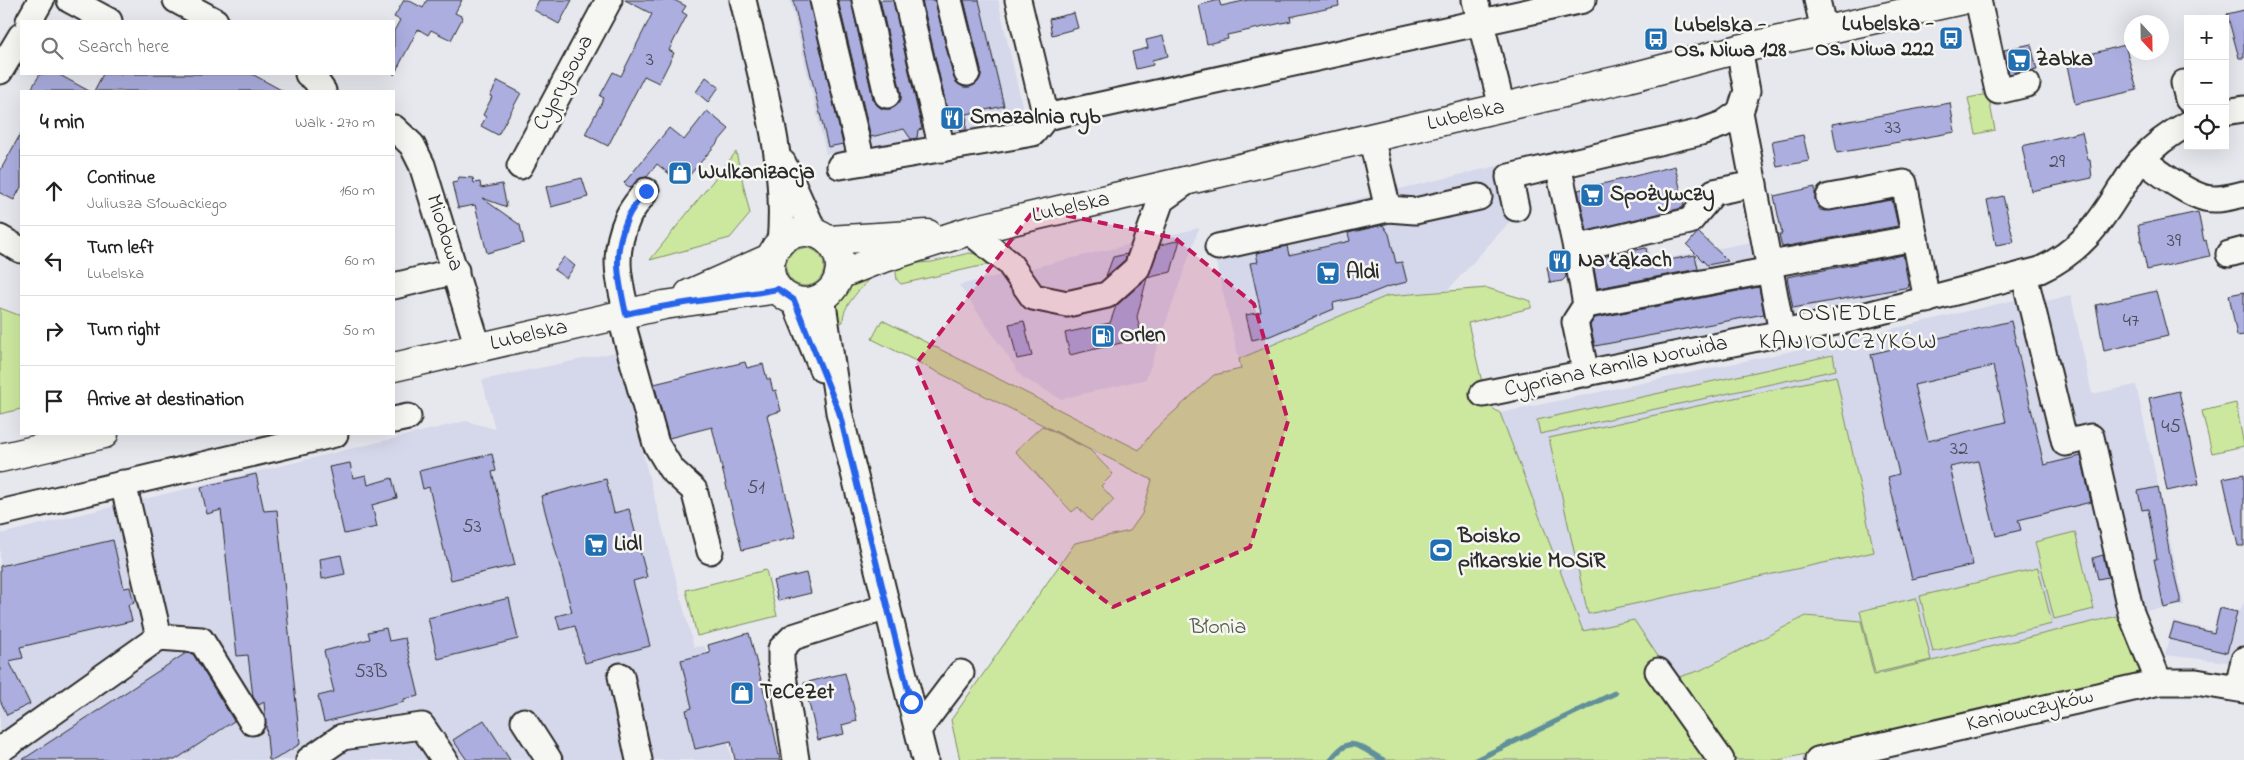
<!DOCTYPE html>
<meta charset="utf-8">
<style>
body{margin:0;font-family:"Indie Flower",sans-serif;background:#f6f6f6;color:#222}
.controls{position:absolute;right:15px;top:15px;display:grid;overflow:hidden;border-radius:0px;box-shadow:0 5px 20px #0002}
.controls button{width:45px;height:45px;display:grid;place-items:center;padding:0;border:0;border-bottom:1px solid #e0e0e0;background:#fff;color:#222;font:25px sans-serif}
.compass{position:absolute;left:2124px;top:15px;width:45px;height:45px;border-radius:50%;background:#fff;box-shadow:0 5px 20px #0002;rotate:158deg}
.stop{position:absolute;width:15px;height:15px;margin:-11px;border:4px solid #2563eb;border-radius:50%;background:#fff}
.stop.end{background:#2563eb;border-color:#fff;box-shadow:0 1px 5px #0008}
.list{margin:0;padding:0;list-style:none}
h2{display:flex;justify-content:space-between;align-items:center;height:65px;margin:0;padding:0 20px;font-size:21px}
h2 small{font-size:16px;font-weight:400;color:#767676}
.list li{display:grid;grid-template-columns:32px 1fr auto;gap:15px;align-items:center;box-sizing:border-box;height:70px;padding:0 20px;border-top:1px solid #e0e0e0}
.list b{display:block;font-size:19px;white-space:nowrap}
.list p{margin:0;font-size:16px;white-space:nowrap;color:#767676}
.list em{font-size:16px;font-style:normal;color:#767676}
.icon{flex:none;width:28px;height:28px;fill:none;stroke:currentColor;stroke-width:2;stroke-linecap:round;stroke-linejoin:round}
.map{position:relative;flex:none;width:2244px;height:760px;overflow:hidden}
.search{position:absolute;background:#fff;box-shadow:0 5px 20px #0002;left:20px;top:20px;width:375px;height:55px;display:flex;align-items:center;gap:12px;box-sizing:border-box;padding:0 18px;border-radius:0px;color:#767676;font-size:19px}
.panel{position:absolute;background:#fff;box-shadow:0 5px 20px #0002;left:20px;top:90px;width:375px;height:345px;border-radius:0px}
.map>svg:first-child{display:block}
.built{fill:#d5d7ea}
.green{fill:#cce89e;stroke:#7c8a64}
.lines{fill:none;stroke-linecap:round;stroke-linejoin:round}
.stream{stroke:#62909a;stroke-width:5.5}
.building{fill:#abaedf;stroke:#2b2b2b;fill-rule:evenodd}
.minor-casing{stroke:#2b2b2b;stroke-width:29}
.major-casing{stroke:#2b2b2b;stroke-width:31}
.minor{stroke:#f6f6f2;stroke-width:25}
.major{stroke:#f6f6f2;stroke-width:28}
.route{stroke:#2563eb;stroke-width:6}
.marked{fill:#c2185b;fill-opacity:0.2;stroke:#c2185b;stroke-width:4;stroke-dasharray:10 6;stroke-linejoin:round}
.labels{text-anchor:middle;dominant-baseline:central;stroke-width:5;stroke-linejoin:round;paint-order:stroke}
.number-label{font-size:20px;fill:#4b4c58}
.poi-label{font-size:22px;font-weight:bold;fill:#2b2b2b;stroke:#f6f6f2;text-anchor:start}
.street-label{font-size:22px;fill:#2b2b2b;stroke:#f6f6f2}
.park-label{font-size:22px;fill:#535a48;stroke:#f6f6f2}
.neighbourhood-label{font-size:24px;letter-spacing:1px;fill:#2b2b2b;stroke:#f6f6f2}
</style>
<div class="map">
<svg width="2244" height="760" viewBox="0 0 2244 760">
<rect width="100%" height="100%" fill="#e7e8ee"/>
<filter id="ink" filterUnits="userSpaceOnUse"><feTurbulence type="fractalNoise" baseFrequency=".02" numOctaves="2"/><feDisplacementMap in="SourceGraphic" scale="10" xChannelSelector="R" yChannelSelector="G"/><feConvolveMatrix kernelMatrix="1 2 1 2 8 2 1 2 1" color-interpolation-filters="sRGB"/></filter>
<g filter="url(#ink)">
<g class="built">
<polygon points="790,0 998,0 1027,127 872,151 826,154"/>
<polygon points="1501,165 1512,219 1448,290 1387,296 1239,359 1209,234"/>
<polygon points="1893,174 1929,285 1910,295 1587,364 1580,260 1648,246 1651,261 1779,237 1778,233 1829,223 1823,187"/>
<polygon points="1199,228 1146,379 1061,399 1022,377 959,285"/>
<polygon points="2071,296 2092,394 2136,385 2184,605 2125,614 1874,675 1861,621 1806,615 1700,670 1673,679 1634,620 1583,632 1500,413 1853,338 2023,298 2025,305"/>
<polygon points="616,352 694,647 705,646 732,760 0,760 0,534 466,421 495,429 482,380"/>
<polygon points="2244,602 2244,664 2165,655 2173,621 2213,631 2219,607 2240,611"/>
</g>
<g class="green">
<polygon points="1988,94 1995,130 1976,134 1968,98"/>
<polygon points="736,152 750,214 730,238 650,260"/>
<circle cx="805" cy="267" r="19"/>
<polygon points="969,253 983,255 994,263 901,284 897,280 895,265 932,262"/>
<path d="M870,277C861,290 842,305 843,322L834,324V308L836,303L853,282Z"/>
<polygon points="1487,288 1531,301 1531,308 1468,323 1482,382 1483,402 1500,413 1583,631 1634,620 1673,679 1701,670 1806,616 1861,621 1874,675 2125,614 2148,669 2143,678 1779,760 960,760 951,720 1075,543 1130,531 1142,514 1152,480 872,339 882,320 1139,450 1153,431 1214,375 1241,369 1239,359 1387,296"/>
<polygon points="0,308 21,316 21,409 0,414"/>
<polygon points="1833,355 1836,370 1540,434 1537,420"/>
<polygon points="1836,376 1874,552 1588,614 1549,438"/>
<polygon points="2236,403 2244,446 2212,453 2202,411"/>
<polygon points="1042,426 1090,450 1113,474 1101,486 1114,500 1091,521 1078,507 1072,512 1015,451"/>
<polygon points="2075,532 2094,609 2054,619 2035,542"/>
<polygon points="2038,568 2052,624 1933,652 1920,596"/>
<polygon points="766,570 777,616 697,636 686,590"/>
<polygon points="1916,598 1931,660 1875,673 1860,611"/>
</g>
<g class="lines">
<g class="stream">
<path d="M1331,760C1350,733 1359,747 1383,760"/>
<polyline points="1476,760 1615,693"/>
</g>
</g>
<g class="building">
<polygon points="404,0 408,0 423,8 427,0 462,0 455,13 463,17 451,40 431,30 428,35 418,29 394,75 394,31 400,20 394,17"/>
<polygon points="539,0 572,0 559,24 534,10"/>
<polygon points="625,0 674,0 686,6 682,12 687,15 669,50 674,53 659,83 644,76 608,146 585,134 604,98 600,96 613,72 621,76 652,14"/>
<polygon points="793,0 809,0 843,144 828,147"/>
<polygon points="838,0 851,0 873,99 877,105 882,109 890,109 897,105 901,100 901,92 880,0 893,0 922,129 918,130 917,138 911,139 904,129 871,137"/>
<polygon points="922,0 935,0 953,76 957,83 963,87 970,87 977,83 981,77 981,70 964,0 979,0 1004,106 967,114 966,130 961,131 955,121 950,122"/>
<polygon points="1219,0 1221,6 1248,0 1338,0 1339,6 1290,17 1291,21 1227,35 1228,39 1207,44 1199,5"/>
<polygon points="2244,10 2244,58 2239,58 2227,14"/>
<polygon points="1074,13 1078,28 1052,35 1049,19"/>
<polygon points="1163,36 1168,56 1152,60 1153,65 1136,69 1132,52 1148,48 1146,40"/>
<polygon points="2031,44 2037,70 2009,74 2004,50"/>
<polygon points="2125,45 2137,90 2075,104 2066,60"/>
<polygon points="40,74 58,74 89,91 30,91"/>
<polygon points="103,74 252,74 283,91 94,91"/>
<polygon points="706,77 719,87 708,102 696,92"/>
<polygon points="498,81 521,93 498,135 481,126 486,117 483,115 492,97 490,96"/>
<polygon points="1950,103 1955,132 1837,153 1832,124"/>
<polygon points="707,111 729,129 682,184 657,164 647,177 640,178 630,188 624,183 669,128 684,140"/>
<polygon points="2082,132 2088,160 2090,160 2092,178 2031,191 2022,146"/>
<polygon points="21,133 21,187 14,200 0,193 0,171"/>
<polygon points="1803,135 1809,161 1777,167 1772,141"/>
<polygon points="1675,166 1684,205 1682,208 1587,231 1578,190"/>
<polygon points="459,177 473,178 474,183 480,182 481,188 502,184 507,207 482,198 520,225 524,243 487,253 475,205 458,208 452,183 457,182"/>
<polygon points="582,178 588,197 551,207 546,187"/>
<polygon points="1815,187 1815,200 1820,210 1825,211 1892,200 1898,226 1782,247 1779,234 1782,234 1774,196"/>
<polygon points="2003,196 2014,242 1996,245 1987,200"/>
<polygon points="2198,212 2204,241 2206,240 2210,256 2147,270 2138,225"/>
<polygon points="1383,225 1389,234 1396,263 1402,262 1407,282 1387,287 1367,295 1333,303 1334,309 1270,336 1252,340 1246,315 1261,312 1250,263 1258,262 1256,253 1287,246 1289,255 1350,241 1348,233"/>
<polygon points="1698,232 1728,261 1707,265 1687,245"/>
<polygon points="1180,240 1171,272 1147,278 1160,245"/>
<polygon points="1646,248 1649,264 1695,255 1698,269 1598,288 1592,259"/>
<polygon points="1127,254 1125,260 1106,276 1113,257"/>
<polygon points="1903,255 1909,287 1793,308 1787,277"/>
<polygon points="564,257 575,266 566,278 554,270"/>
<polygon points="1564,264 1566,277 1562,281 1550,283 1547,267"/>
<polygon points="1147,278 1137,317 1142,338 1070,355 1065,333 1110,323 1116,306"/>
<polygon points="1759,287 1764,314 1595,346 1590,325 1595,318"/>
<polygon points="2156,291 2168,336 2104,351 2096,305"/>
<polygon points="2244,292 2244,335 2237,336 2229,295"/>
<polygon points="1024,321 1032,356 1017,359 1009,324"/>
<path d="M2011,321L2044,465L2081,456L2091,502L2018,520L2021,530L1996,536L1978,461L1950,467L1973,565L1912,579L1888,477L1899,474L1871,354ZM1993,366L2006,422L1928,441L1914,385Z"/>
<polygon points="745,362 747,368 763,364 767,379 770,379 773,391 776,390 781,411 767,415 796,537 742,550 712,427 669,438 654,384"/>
<polygon points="2179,391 2199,484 2167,491 2149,398"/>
<polygon points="492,454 496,471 492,472 515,565 451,580 429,487 423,489 419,471"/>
<polygon points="350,463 353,478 366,475 368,485 392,478 397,498 372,505 377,527 344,534 329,467"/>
<polygon points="256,474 264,511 277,510 300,744 274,760 269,760 264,702 259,705 253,697 248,655 237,656 221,510 207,514 201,487"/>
<polygon points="2244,474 2244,546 2238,546 2223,478"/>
<polygon points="606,479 614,513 629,509 647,577 633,581 650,646 585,663 575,626 560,630 556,616 572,612 541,496"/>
<polygon points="2158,487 2170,556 2180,598 2180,604 2164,608 2154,559 2157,559 2148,509 2142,510 2138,491"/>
<polygon points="113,540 124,588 130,587 134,603 128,605 132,621 20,647 23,658 9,661 30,704 7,715 0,700 0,566"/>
<polygon points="341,555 345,574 322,579 320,559"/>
<polygon points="2103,555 2108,577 2098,579 2093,558"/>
<polygon points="806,573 811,593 778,601 773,581"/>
<polygon points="509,598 518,639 438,659 428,618"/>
<polygon points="2220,608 2237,612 2227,653 2169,639 2174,623 2214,633"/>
<polygon points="386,628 389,641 405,638 419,696 404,699 404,702 324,722 318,696 334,692 324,651 370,639 368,632"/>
<polygon points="749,633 773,727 780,760 735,760 731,741 695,749 686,710 692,708 681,660 710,653 708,645"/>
<polygon points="186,653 193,654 234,721 175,760 22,760"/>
<polygon points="845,673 857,721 842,725 844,734 818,740 804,683"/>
<polygon points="484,720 510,760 467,760 453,740"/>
</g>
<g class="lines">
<g class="minor-casing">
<g id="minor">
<polyline points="70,0 109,21"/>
<polyline points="176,0 215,21"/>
<path d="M743,0C761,79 788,161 780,243"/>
<polyline points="823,0 862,162"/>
<polyline points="865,0 887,95"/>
<polyline points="907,0 942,149"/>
<polyline points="949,0 967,73"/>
<polyline points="1018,0 1046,117"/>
<polyline points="1475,0 1502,107"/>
<polyline points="1817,0 1824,30"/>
<polyline points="1978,0 1998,91 2027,84"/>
<polyline points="29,21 41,0"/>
<polyline points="1739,49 1747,91 1740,112 1782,333"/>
<polyline points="0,71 21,36"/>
<polyline points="308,74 314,78 323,91"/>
<polyline points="2184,83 2188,99"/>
<polyline points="2225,112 2244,109"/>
<polyline points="394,128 412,145 422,165 478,347"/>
<polyline points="1371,137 1388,209"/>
<path d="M2142,160C2160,172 2183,192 2205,198C2218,201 2231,197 2244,194"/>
<polyline points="783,163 815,234"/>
<polyline points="1558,165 1576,248 1586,305 1575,322 1586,374"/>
<polyline points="520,166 609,0"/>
<polyline points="840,166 1033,133 1046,117 1583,0"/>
<polyline points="1829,197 1904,183 1927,300"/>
<polyline points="1516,208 1509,177 1701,132 1723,124 1740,112"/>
<polyline points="969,231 1009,263 1033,297 1067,304 1107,295 1137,268 1161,200 1189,180"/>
<polyline points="0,238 21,250"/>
<polyline points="1218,247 1388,209 1415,211 1479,197"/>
<polyline points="1576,248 1690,221 1714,192 1754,184"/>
<polyline points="2229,254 2244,250"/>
<polyline points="1770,264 1915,238"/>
<polyline points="2024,274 2065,443 2091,437 2131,613 2159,682"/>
<polyline points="394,286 456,271"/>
<polyline points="822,297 839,412 925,760"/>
<polyline points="794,300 822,369"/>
<polyline points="1586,305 1771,270"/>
<path d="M627,314C618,278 612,253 628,217C632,208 640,199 646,191"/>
<polyline points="620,315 656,444 671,469 694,490 710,551"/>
<path d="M1483,394L1851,319L2040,270C2079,252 2098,226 2120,190C2127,181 2132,170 2140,161C2154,145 2169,134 2188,124"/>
<polyline points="394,420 408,417"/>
<polyline points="123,483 159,637"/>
<polyline points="0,513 335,434"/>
<polyline points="1658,671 1721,760"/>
<polyline points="621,676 639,760"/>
<polyline points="2238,688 2244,660"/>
<polyline points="524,721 549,760"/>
<polyline points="918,730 961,673"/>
<polyline points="0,750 159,637 201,640 252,722"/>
<polyline points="309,760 342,737 422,726 445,760"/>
<polyline points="796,760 781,662 781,649 793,637 887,607"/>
<polyline points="1818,760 2159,682 2196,682 2244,690"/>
</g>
</g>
<g class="major-casing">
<g id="major">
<circle cx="805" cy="267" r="35"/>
<polyline points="828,240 928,234"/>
<polyline points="839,275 872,262 969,231 1628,78 1739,49 1962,0"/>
<polyline points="689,294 772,257"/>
<polyline points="394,367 664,305 778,289"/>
<polyline points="0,458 104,434"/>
</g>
</g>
<use href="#minor" class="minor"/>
<use href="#major" class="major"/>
</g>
</g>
<g class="lines" filter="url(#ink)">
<path class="route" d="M646,191C640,199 632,208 628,217C612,253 618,278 626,314C677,302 728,298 778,289L794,300L839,412L911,702"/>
</g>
<path class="marked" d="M1035,209L1175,238L1254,304L1288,421L1250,547L1113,607L975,501L916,364Z"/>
<defs>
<g id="bus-square" transform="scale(1.25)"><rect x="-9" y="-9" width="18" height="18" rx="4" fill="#1f6fb2" stroke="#f6f6f2"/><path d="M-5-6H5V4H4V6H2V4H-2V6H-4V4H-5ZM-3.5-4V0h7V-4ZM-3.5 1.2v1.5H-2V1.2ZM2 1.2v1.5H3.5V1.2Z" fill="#fff"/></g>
<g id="supermarket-square" transform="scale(1.25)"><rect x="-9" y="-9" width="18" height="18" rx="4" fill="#1f6fb2" stroke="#f6f6f2"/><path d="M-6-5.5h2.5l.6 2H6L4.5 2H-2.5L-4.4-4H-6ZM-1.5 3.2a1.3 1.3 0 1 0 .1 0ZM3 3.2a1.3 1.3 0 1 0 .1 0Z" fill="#fff"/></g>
<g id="restaurant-square" transform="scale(1.25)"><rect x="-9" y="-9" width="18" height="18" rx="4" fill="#1f6fb2" stroke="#f6f6f2"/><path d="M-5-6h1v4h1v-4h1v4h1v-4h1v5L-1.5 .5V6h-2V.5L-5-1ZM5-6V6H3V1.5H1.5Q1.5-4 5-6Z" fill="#fff"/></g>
<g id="shop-square" transform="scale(1.25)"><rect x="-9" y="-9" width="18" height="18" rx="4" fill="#1f6fb2" stroke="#f6f6f2"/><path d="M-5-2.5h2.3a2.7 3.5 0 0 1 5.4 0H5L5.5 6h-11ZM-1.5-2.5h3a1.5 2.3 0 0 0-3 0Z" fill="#fff"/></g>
<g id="fuel-square" transform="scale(1.25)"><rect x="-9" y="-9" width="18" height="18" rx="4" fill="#1f6fb2" stroke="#f6f6f2"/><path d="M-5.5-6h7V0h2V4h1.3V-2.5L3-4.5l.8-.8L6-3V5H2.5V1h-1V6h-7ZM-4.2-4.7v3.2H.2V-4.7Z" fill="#fff"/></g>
<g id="stadium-square" transform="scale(1.25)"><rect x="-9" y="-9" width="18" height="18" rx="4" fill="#1f6fb2" stroke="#f6f6f2"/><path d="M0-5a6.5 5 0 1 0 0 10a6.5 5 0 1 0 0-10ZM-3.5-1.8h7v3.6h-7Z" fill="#fff"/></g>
</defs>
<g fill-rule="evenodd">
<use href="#bus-square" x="1951" y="38"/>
<use href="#bus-square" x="1656" y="39"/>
<use href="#supermarket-square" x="2019" y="60"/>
<use href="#restaurant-square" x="952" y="118"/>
<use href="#shop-square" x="680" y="173"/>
<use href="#supermarket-square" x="1592" y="195"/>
<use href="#restaurant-square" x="1560" y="261"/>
<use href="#supermarket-square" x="1328" y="273"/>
<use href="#fuel-square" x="1103" y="336"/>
<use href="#supermarket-square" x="596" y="545"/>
<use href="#stadium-square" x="1441" y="550"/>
<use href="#shop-square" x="742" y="693"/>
</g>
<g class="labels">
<g class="number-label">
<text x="650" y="60">3</text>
<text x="1893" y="128">33</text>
<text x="2057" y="162">29</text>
<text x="2174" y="241">39</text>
<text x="2131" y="321">47</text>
<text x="2171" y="427">45</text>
<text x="1959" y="449">32</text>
<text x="756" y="488">51</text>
<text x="472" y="527">53</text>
<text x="371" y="672">53B</text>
</g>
<g class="poi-label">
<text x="1934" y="25" text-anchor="end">Lubelska -<tspan x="1934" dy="25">Os. Niwa 222</tspan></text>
<text x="1674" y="26">Lubelska -<tspan x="1674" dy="25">Os. Niwa 128</tspan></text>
<text x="2036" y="60">Żabka</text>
<text x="970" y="118">Smazalnia ryb</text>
<text x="698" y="173">Wulkanizacja</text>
<text x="1610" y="195">Spożywczy</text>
<text x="1578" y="261">Na Łąkach</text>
<text x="1346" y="273">Aldi</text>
<text x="1120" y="336">Orlen</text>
<text x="1458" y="537">Boisko<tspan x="1458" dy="25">piłkarskie MOSiR</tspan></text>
<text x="614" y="545">Lidl</text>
<text x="760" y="693">TeCeZet</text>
</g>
<g class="street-label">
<text transform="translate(564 83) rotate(-62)">Cyprysowa</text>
<text transform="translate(1466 116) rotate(-13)">Lubelska</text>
<text transform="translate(1071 208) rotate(-13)">Lubelska</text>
<text transform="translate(444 233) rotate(72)">Miodowa</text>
<text transform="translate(529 336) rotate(-13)">Lubelska</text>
<text transform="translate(1616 367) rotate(-12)">Cypriana Kamila Norwida</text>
<text transform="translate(2030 711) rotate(-13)">Kaniowczyków</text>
</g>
<g class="park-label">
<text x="1218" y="628">Błonia</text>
</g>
<g class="neighbourhood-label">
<text x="1848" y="314">OSIEDLE<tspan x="1848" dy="28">KANIOWCZYKÓW</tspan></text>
</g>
</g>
</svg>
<div class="controls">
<button>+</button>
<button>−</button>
<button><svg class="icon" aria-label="locate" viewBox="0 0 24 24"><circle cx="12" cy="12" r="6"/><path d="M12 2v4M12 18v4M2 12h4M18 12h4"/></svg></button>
</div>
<svg class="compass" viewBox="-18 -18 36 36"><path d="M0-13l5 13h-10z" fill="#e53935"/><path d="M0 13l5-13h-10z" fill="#767676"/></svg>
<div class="stop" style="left:911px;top:702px"></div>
<div class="stop end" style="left:646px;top:191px"></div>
<div class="search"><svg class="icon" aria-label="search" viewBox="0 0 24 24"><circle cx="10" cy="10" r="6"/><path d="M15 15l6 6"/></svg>Search here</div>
<section class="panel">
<h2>4 min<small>Walk · 270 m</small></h2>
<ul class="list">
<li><svg class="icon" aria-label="ahead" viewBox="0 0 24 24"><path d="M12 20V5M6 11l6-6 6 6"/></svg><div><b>Continue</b><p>Juliusza Słowackiego</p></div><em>160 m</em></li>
<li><svg class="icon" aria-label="left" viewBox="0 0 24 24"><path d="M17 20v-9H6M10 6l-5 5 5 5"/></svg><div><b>Turn left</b><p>Lubelska</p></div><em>60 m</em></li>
<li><svg class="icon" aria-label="right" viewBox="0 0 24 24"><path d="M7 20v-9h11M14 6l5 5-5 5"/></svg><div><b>Turn right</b></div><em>50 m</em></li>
<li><svg class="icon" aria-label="arrive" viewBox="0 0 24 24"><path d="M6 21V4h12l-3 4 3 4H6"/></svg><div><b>Arrive at destination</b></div></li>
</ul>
</section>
</div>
